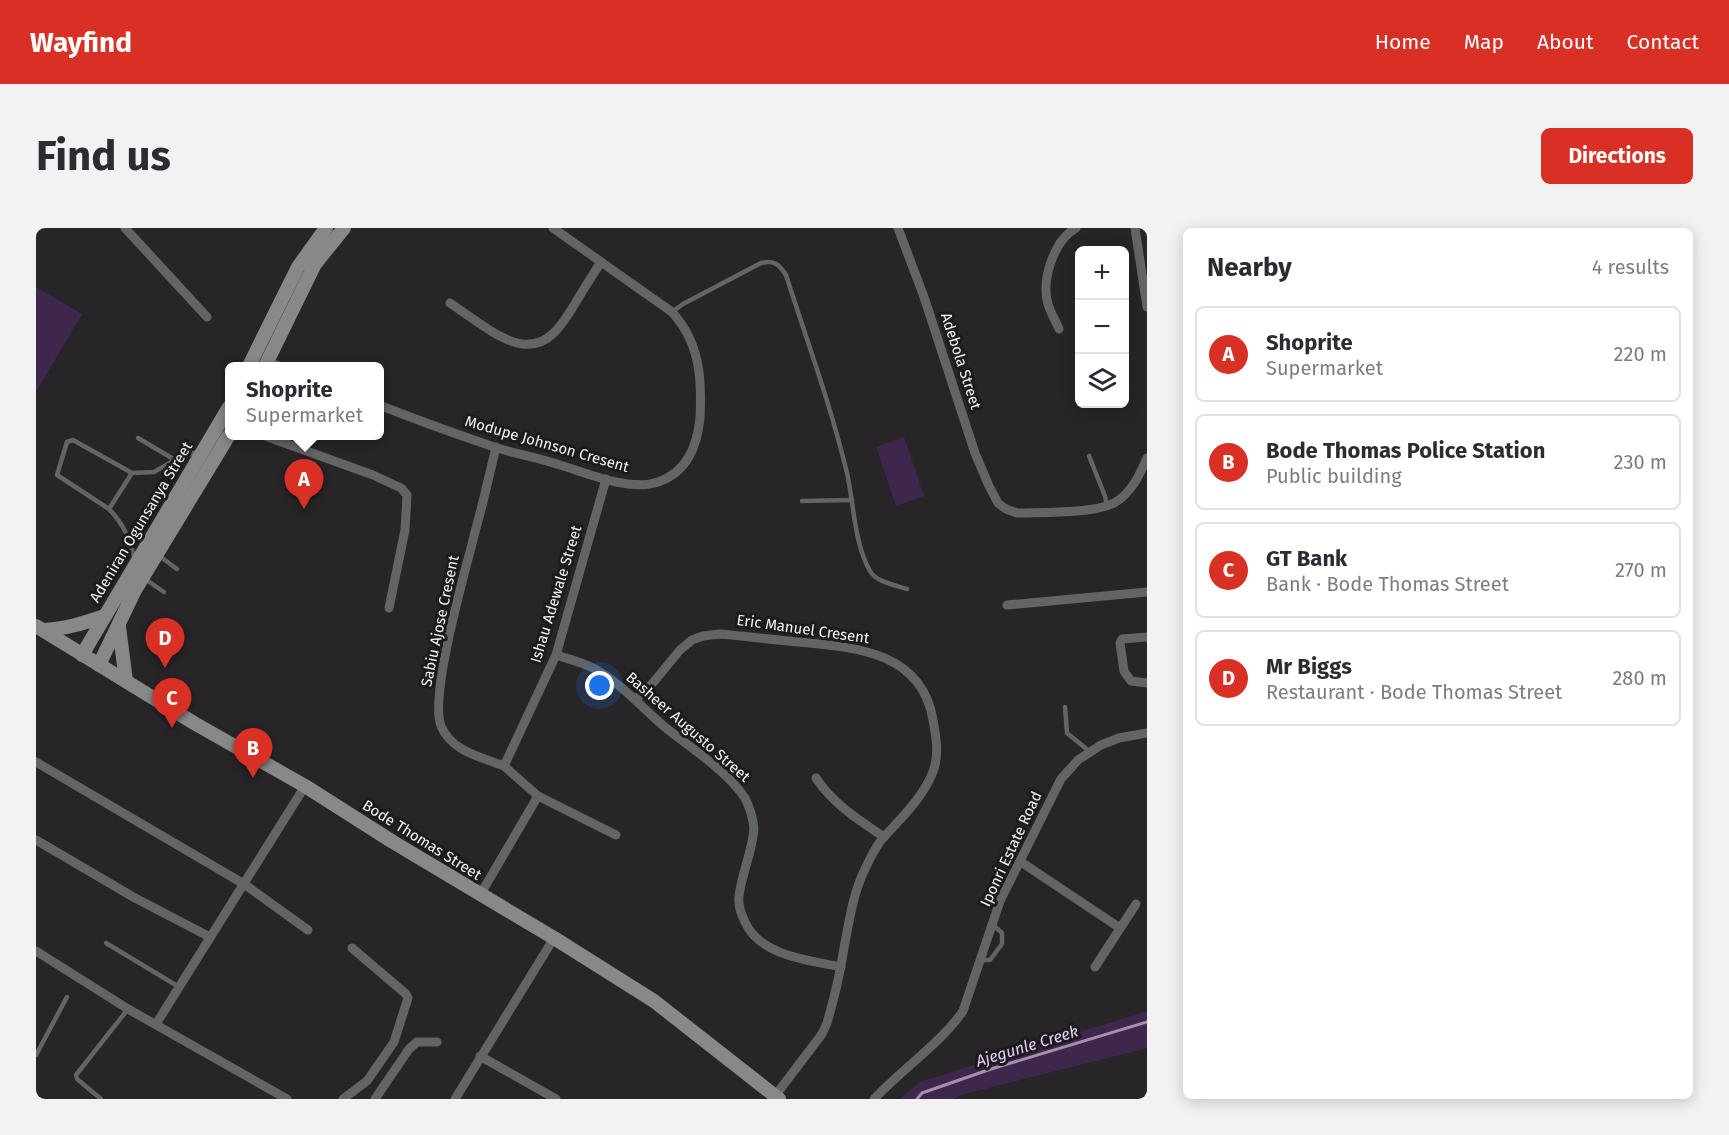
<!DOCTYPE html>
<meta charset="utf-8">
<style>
body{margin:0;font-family:"Fira Sans",sans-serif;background:#f2f2f3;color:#2b2b33}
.controls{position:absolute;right:18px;top:18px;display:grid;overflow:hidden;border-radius:9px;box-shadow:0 3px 15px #0003}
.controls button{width:54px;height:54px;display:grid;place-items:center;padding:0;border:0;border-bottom:2px solid #e1e1e2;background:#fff;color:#2b2b33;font:30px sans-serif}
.you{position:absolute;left:564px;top:458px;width:21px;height:21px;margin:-15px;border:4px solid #fff;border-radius:50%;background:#1a73e8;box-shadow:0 0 0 9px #1a73e833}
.badge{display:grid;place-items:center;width:39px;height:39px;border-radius:50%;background:#d93025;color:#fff;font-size:20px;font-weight:700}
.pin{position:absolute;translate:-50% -50px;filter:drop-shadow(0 2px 3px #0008)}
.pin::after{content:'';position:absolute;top:32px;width:21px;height:18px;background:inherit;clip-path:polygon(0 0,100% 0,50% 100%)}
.popup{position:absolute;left:189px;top:134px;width:159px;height:78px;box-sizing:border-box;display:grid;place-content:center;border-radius:9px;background:#fff;filter:drop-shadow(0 2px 4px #0005);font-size:20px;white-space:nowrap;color:#7c7c81}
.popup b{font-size:22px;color:#2b2b33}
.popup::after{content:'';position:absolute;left:50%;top:100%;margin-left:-12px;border:12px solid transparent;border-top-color:#fff}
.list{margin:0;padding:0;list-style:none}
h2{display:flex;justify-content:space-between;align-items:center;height:78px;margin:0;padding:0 24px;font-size:26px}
h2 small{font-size:20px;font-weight:400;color:#7c7c81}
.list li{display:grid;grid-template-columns:39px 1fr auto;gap:18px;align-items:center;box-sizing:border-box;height:96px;margin:0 12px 12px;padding:0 12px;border:2px solid #e1e1e2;border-radius:9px}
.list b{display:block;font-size:22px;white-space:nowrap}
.list p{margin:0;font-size:20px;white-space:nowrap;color:#7c7c81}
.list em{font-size:20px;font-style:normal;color:#7c7c81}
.icon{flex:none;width:33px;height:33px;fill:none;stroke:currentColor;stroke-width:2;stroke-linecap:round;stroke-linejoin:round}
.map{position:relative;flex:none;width:1111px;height:871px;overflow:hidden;border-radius:9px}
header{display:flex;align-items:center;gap:36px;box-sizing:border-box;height:84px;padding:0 30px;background:#d93025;color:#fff}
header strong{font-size:28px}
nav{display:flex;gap:33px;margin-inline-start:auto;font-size:21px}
.intro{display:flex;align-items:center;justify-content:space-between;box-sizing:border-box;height:144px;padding:0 36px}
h1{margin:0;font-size:42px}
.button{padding:15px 27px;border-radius:9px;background:#d93025;color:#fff;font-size:21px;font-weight:700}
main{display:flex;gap:36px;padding:0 36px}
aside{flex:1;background:#fff;border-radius:9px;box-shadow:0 3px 15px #0003}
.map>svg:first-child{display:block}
.green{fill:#3f264c}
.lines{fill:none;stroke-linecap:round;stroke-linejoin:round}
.stream{stroke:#a48faf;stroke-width:3}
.service{stroke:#636565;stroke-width:4.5}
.minor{stroke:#636565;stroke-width:9}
.secondary{stroke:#868988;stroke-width:14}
.labels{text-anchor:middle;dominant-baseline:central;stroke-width:6;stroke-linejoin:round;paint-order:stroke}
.street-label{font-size:15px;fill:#f5f3f5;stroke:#1d1b1e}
.water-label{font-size:16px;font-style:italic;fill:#e7ccf6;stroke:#1d1b1e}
</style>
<header>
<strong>Wayfind</strong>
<nav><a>Home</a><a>Map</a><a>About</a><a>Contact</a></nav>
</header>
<div class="intro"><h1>Find us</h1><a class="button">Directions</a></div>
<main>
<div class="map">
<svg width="1111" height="871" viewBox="0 0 1111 871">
<rect width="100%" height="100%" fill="#272528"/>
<g class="green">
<polygon points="0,59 46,86 0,164"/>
<polygon points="868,209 888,268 860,278 840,219"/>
<polygon points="1111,783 1111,820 925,867 918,871 863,871 884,854"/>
</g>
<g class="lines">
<polyline class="stream" points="881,871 886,865 955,841 1111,794"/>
<g class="service">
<path d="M636,84L647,76L725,35C738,32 743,36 750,47C771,113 795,178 811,245C818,276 818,315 834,343C840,354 859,357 871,361"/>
<polyline points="102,210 139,232"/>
<polyline points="1053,228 1069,268 1071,277"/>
<path d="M96,245L73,281C89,298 93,310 99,332"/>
<polyline points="766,273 816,272"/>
<polyline points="73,281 21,247 31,214 37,212 96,245 118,244 139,232 163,223"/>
<polyline points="122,327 141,341"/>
<polyline points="109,351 128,364"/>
<polyline points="1029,479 1031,505 1053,523"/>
<polyline points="70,715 143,759"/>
<polyline points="943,732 954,732 966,716 966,705 957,697"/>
<polyline points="0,827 31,769"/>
<polyline points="65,871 41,851 40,847 92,781"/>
</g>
<g class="minor">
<polyline points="89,0 171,89"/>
<path d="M862,0L888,69L939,225L953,258L962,275L970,281L981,285C1006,284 1056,286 1078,275C1095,266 1104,246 1111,230"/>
<polyline points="1099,0 1111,79"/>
<path d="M414,75C432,87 464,113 486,116C516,120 530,90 543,69C550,57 558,45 565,34"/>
<path d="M1023,101C1020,93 1014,84 1012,76C1005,52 1018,12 1040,0"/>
<polyline points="231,134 244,138"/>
<path d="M343,177C381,192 420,206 458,219C480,226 503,230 524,237C551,245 594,264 622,254C651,244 661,219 664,190C666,150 664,115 636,84L517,0"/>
<polyline points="229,208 337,247 365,260 371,267 369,302 353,380"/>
<path d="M460,219C453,248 447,276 439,304C430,341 393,467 405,498C415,523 445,529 468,538"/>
<polyline points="971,377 1111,364"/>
<polyline points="1111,409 1086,411 1084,415 1088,443 1095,453 1111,455"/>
<path d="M520,427C533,431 546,434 559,441C586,456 606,480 630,500C655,520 691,543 709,570C714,580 717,590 718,601C716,624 706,645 703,668C702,678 705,685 709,694C724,728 772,732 805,739"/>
<path d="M600,471L616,456L644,422L656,412L667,408L684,406C707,408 729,411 752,413C810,419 885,419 897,492C900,508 903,525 898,541C888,569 866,589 847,610C839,619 834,631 829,641C817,665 813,694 808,720C804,746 798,771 791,795L786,806L739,868"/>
<polyline points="0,534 208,656 272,702"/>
<path d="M780,550C797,576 823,592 848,609"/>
<polyline points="502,568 580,607"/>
<polyline points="0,612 99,670 174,709"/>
<polyline points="985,634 1084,700"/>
<polyline points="444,667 502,568 468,538 520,427 570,251"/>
<polyline points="0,723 92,781 251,871"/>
<polyline points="1059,739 1100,676"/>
<polyline points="120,796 269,558"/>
<polyline points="444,828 520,871"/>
<polyline points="307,871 331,853 358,814 372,770 370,766 316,720"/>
<polyline points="339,871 373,821 381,814 401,814"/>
<polyline points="419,871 518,710"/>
<path d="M838,871C865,842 906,814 927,783L964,673L1025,551L1042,532L1065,517L1083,510L1111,505"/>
</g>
<g class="secondary">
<polyline points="213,138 262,39 290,0"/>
<polyline points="229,138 279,36 308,0"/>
<polyline points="0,398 158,495 269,558 357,614 518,710 618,773 743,871"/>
<polyline points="83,399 90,453"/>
<path d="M7,402C29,401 48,395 69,388"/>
<polyline points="46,427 193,179"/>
<polyline points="63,437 99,362 193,207"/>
</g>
</g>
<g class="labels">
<g class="street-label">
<text transform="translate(925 133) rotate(72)">Adebola Street</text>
<text transform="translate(511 216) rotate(16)">Modupe Johnson Cresent</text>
<text transform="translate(105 294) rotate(-59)">Adeniran Ogunsanya Street</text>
<text transform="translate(520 366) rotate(-73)">Ishau Adewale Street</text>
<text transform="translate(404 393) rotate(-78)">Sabiu Ajose Cresent</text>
<text transform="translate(767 401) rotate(8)">Eric Manuel Cresent</text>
<text transform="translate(652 499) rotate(41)">Basheer Augusto Street</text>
<text transform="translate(386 612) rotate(32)">Bode Thomas Street</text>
<text transform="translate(975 621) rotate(-65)">Iponri Estate Road</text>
</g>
<g class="water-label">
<text transform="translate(991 818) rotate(-17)">Ajegunle Creek</text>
</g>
</g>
</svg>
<div class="controls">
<button>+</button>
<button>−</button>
<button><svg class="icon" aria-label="layers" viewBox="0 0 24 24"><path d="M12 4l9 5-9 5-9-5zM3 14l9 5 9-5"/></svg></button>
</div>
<div class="you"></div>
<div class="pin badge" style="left:268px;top:281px">A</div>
<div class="popup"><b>Shoprite</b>Supermarket</div>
<div class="pin badge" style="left:217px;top:550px">B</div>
<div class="pin badge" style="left:136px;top:500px">C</div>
<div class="pin badge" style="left:129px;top:440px">D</div>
</div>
<aside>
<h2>Nearby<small>4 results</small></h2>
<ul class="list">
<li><span class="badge">A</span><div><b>Shoprite</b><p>Supermarket</p></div><em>220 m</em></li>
<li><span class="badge">B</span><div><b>Bode Thomas Police Station</b><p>Public building</p></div><em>230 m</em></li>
<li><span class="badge">C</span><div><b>GT Bank</b><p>Bank · Bode Thomas Street</p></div><em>270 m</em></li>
<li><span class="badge">D</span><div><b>Mr Biggs</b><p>Restaurant · Bode Thomas Street</p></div><em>280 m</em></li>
</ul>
</aside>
</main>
